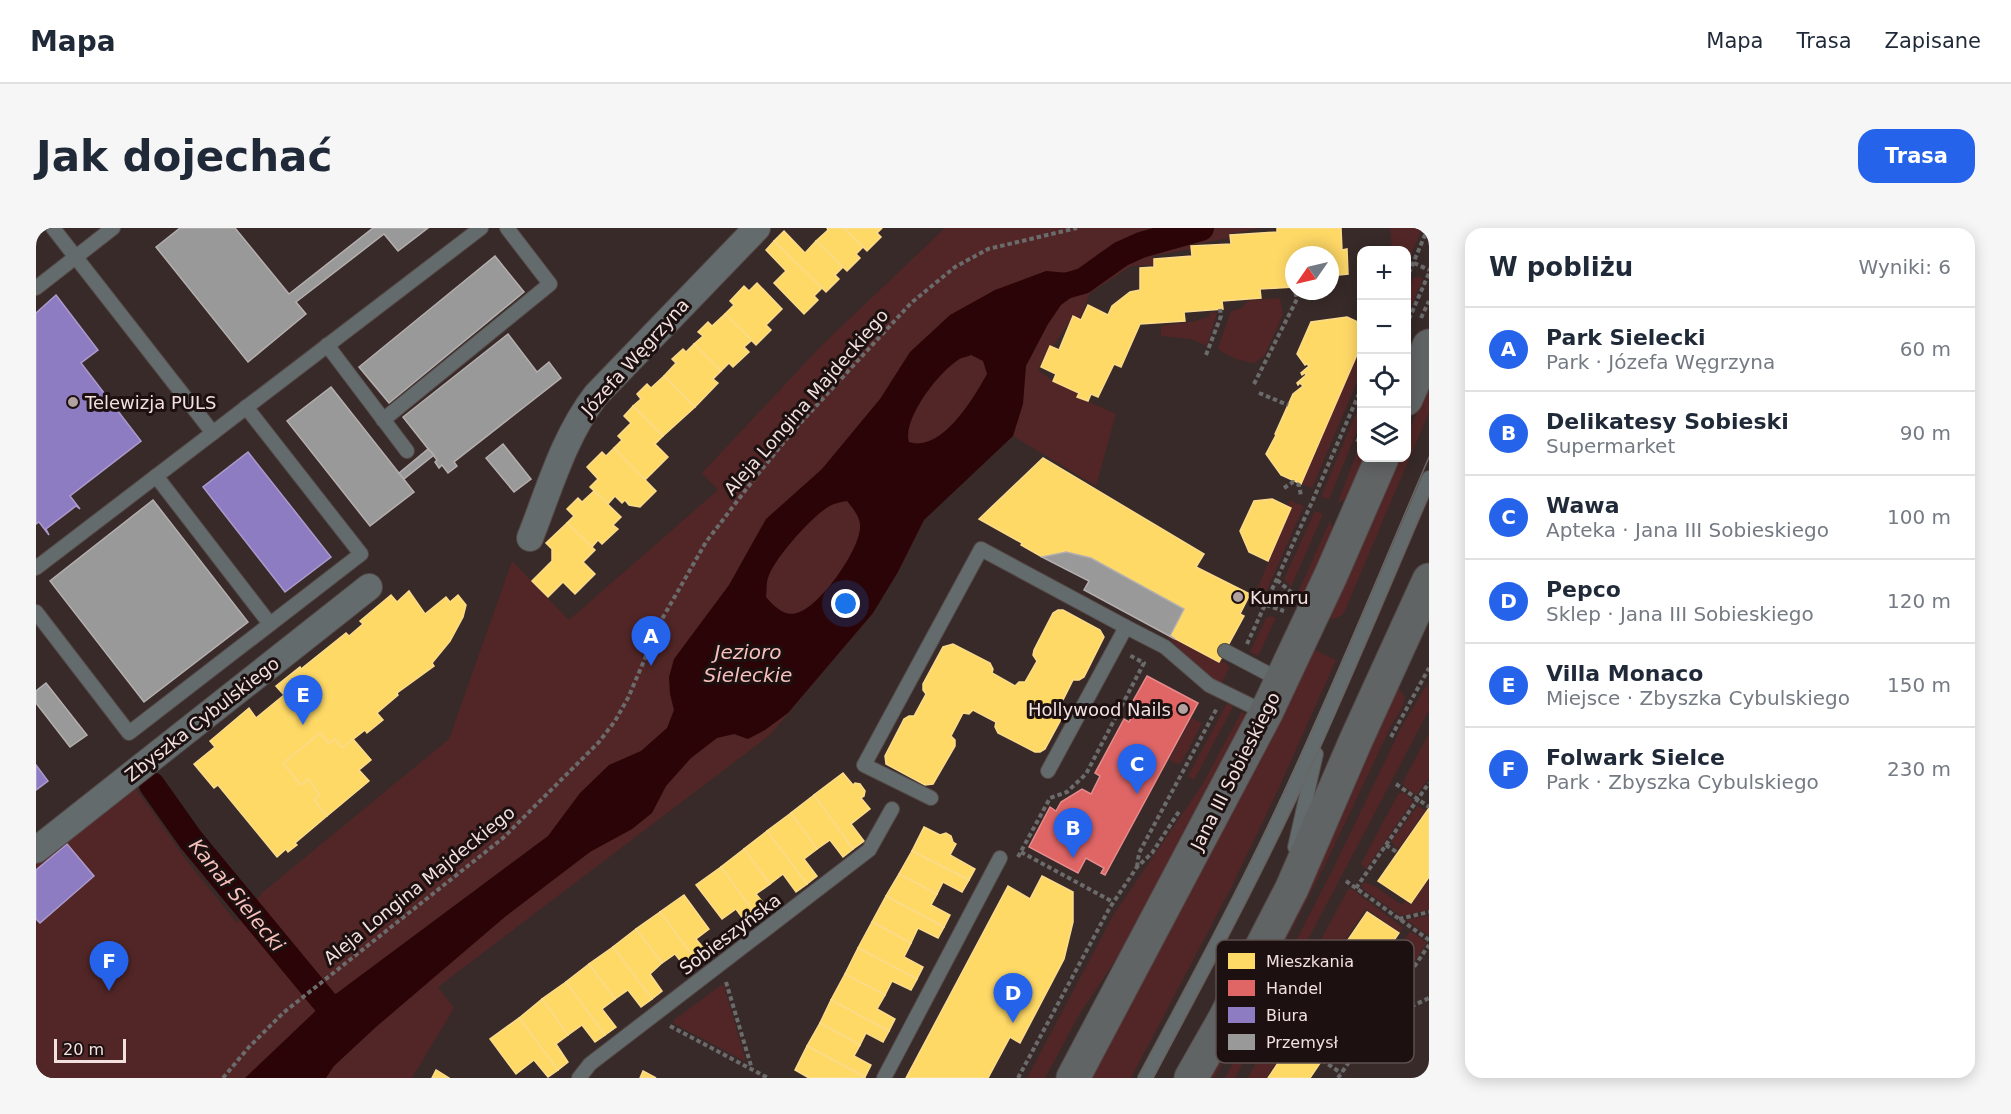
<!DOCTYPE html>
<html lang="pl">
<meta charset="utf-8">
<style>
body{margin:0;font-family:"DejaVu Sans",sans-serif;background:#f6f6f7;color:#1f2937}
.controls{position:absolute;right:18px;top:18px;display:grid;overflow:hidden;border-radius:12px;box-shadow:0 3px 15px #0003}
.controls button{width:54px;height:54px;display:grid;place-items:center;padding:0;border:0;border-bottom:2px solid #e0e1e3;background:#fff;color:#1f2937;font:30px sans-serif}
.compass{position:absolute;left:1249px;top:18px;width:54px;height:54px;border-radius:50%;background:#fff;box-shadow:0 3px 15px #0003;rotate:236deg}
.scale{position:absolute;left:18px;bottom:15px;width:72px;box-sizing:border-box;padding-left:6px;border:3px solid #f3e1e0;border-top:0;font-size:16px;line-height:21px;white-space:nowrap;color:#f3e1e0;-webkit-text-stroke:4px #1c1110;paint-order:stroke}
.you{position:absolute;left:810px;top:376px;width:21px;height:21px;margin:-15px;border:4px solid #fff;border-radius:50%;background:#1a73e8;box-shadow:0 0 0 9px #1a73e833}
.badge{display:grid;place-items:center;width:39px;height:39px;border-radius:50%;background:#2563eb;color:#fff;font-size:20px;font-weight:700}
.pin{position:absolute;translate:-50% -50px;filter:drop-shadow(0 2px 3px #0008)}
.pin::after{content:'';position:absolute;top:32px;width:21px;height:18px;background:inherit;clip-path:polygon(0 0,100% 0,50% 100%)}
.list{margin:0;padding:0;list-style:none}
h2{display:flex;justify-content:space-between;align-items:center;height:78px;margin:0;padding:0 24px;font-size:26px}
h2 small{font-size:20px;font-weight:400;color:#747a83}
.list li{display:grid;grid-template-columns:39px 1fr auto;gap:18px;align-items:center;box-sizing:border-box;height:84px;padding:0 24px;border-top:2px solid #e0e1e3}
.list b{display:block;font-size:22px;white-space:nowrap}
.list p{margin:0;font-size:20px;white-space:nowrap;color:#747a83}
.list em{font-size:20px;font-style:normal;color:#747a83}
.icon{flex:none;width:33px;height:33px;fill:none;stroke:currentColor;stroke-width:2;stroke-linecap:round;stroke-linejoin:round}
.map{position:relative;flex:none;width:1393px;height:850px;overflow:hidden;border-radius:18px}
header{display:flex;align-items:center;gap:36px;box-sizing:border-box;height:84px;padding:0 30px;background:#fff;border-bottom:2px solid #e0e1e3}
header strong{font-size:28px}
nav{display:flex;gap:33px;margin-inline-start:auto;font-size:21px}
.intro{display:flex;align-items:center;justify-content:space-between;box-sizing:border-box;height:144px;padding:0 36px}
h1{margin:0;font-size:42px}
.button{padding:15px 27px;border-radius:18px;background:#2563eb;color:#fff;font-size:21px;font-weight:700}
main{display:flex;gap:36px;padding:0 36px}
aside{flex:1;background:#fff;border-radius:18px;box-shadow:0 3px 15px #0003}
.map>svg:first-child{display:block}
.green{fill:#522626}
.water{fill:#2a0406;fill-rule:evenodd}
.homes{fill:#ffd966;stroke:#fbdb8b;stroke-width:1.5}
.shops{fill:#e06666;stroke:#e68b8b;stroke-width:1.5}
.offices{fill:#8e7cc3;stroke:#ac9acc;stroke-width:1.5}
.industry{fill:#999;stroke:#b4afae;stroke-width:1.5}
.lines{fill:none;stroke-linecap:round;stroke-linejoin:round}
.canal{stroke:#2a0406;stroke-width:26}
.lane-casing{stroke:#544847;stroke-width:16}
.street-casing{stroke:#544847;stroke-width:28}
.secondary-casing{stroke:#544847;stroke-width:35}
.path{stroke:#6b6b6c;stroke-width:4;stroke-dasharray:4.5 3;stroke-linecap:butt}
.lane{stroke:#646b6c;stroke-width:14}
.street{stroke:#646b6c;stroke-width:26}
.secondary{stroke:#616464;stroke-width:33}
.tram{stroke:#696664;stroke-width:1.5}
.poi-dot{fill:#b1a1a0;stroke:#1c1110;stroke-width:2}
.labels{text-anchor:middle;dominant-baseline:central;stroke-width:6;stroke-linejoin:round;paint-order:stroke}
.street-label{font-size:18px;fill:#f3e1e0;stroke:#1c1110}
.poi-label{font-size:18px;fill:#f3e1e0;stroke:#1c1110;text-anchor:start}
.water-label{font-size:20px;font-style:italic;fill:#f7c0bc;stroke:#1c1110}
.key{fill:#1c1110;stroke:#5c4f4e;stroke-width:1.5}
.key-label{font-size:16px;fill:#f3e1e0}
</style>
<header>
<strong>Mapa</strong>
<nav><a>Mapa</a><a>Trasa</a><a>Zapisane</a></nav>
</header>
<div class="intro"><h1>Jak dojechać</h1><a class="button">Trasa</a></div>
<main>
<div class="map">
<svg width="1393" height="850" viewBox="0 0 1393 850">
<rect width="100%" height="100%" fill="#372a29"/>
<g class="green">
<polygon points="909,0 1224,0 1193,6 1193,10 1155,17 1155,21 1117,28 1117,37 1095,38 1054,65 1044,90 1036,87 1033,95 1017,118 1014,117 1002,142 1017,153 1043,165 1042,169 1080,186 1060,258 977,208 888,292 862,344 837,385 734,507 402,759 418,780 376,850 0,850 0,629 94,552 151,633 201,695 227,664 413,511 476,333 533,392 682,262 666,245 786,117"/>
<polygon points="1354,0 1386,0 1371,37 1370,22 1356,22"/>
<polygon points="1382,49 1387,50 1371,89 1371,67 1377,50"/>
<path d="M1240,70L1244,71L1247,86L1229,127L1219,135C1205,133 1192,130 1182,120L1195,83L1206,80L1211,73Z"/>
<polygon points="1174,84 1181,85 1171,118 1155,111 1125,108 1125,98 1160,93 1173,88"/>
<polygon points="1325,115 1325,144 1276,260 1265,256"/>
<polygon points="1393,155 1393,184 1307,387 1297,391 1292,389 1361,230 1370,230 1371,208"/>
<polygon points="1325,173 1325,194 1293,271 1285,269"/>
<polygon points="1325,213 1326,230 1330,230 1324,244 1321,246 1319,250 1320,253 1313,270 1302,274"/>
<polygon points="1253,272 1268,278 1226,373 1218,369 1255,280 1252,278"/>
<polygon points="1279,283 1287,286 1255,359 1248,351"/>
<polygon points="1294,293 1298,305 1263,376 1259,371"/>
<polygon points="1235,388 1240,390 1222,428 1214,424 1230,390"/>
<polygon points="1131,408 1134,408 1183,434 1184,432 1194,438 1186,455 1166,444"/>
<polygon points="1277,421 1300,432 1241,564 1195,660 1095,850 1054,850"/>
<polygon points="1392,455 1393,482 1199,850 1189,850 1297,641 1365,500"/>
<polygon points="1361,458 1369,469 1367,478 1356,496 1289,637 1191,827 1178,850 1172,850"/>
<polygon points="1191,475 1197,479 1158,552 1152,548"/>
<polygon points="1206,483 1212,490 1203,507 1199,508 1100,701 1043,787 1009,850 991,850 1078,686 1166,557"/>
<polygon points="1156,490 1166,495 1145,535 1141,536 1133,532"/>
<polygon points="1393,505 1393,550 1380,567 1369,559 1367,554"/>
<polygon points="1367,564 1377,573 1330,641 1325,636 1362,566"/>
<polygon points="1381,578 1390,582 1362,621 1355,614"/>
<polygon points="1393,651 1393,682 1365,688 1327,661 1325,658 1329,654 1340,659 1366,677 1369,673 1375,677"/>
<polygon points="1312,661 1316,661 1367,700 1364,704 1330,681 1296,731 1299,733 1268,779 1271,782 1239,829 1242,832 1230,850 1212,850"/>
<polygon points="1393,687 1393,708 1370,692"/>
<polygon points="1376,704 1390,714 1390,716 1373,742 1353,734 1373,705"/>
<polygon points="685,757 688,758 710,834 637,795 638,792"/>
<polygon points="1315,787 1330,803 1307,837 1290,829 1308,804 1305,801"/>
</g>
<path class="water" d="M1010,43L1044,46L1049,59L1025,77L1012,96L990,138L987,176L977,208L888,292L862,344L837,385L752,485L729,502L712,511L698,506L681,510L655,530L630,558L616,585L596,601L554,624L470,688L340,799L298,838L290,850H209L289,774L512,608L544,565L573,537L605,523L631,500L638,482L634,466L633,449L638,431L693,357L730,291L786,241L844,171L874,124L914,87L959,62ZM935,127L947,133L951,146C938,169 906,225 873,214C866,191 903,144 922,132C926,129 931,129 935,127ZM811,273C816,279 824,289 824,297C826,320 783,380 761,385C748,389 738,378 730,369C731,363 730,355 732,350C737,332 773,292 789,281C796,276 803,274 811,273Z"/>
<g class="homes">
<polygon points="791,0 808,0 827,19 820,26 824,30 811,43 780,13 792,2"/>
<polygon points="808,0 846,0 841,5 845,9 831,23"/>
<polygon points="1241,0 1305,0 1306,22 1311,21 1312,46 1294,48 1294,27 1258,27 1258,59 1224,61 1225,70 1186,73 1187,81 1148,84 1149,93 1104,96 1085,139 1078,136 1062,169 1055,166 1052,173 1041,169 1043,165 1017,153 1020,146 1005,139 1014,118 1023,122 1037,88 1045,92 1052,77 1072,87 1076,78 1094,64 1104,62 1104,40 1118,39 1118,31 1156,28 1155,18 1195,16 1194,7 1241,4"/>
<polygon points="748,3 769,25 780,13 807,39 799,47 803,51 790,64 738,13"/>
<polygon points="738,13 786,60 778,68 782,72 768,86 738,55 750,43 730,22"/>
<polygon points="721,55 746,81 730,97 735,102 720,117 689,86 698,77 694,73 708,58 713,63"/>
<polygon points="689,86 716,112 708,119 713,124 697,139 693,135 685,143 658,116 667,108 662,104 672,94 676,98"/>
<polygon points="1311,89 1326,96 1326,115 1265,256 1245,247 1230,226 1240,207 1239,206 1257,166 1267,158 1264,155 1262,157 1261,155 1270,147 1269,145 1266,147 1265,145 1273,138 1271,136 1269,137 1261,126 1275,94"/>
<polygon points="658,116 685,143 677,151 682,155 659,179 628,148 640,135 636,131 647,121 650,124"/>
<polygon points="628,148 659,179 627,208 597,178 605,171 601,166 611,156 615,160"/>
<polygon points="597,178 627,208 619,216 632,229 609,252 578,220 586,212 582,208 595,195 588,188"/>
<polygon points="578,220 620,263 604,279 593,277 589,272 586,275 579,268 572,276 554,259 562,251 551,239 566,224 570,228"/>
<polygon points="1007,230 1168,326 1160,339 1214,366 1204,386 1208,388 1183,434 1134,408 1148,381 1055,330 1030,324 1006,329 985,317 986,315 943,291"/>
<polygon points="558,263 585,289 577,297 582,301 566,316 562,312 556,319 531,295 538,288 531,281 542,270 546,274"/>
<polygon points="1236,271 1255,280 1232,333 1213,324 1204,303 1218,273"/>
<polygon points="531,295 559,322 547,334 559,346 539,366 527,354 512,369 496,353 516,333 516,321 510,315"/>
<polygon points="373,363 389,386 410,369 414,374 422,367 430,377 427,389 414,413 396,435 398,438 361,465 362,467 341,485 347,492 331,505 329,502 306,520 299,511 293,516 284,505 247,535 265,557 272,551 284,567 278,572 291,588 259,615 261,617 252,624 250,621 241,629 182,557 178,560 158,536 179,519 174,513 213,480 220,490 248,467 240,458 264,439 265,441 310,405 313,408 327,396 324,393 355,367 361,374"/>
<polygon points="1022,382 1027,382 1064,402 1068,409 1048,449 1043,452 1037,452 1026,474 1029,478 1029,484 1009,521 1004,524 999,524 962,505 959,499 960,494 937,482 933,486 927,485 915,508 919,512 919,518 897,556 889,557 850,536 849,528 868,491 873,488 878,488 890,466 887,462 887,456 907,419 917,416 954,435 957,441 956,445 979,458 983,454 989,454 1001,433 997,427 998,422 1017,385"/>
<polygon points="284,505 293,516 299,511 306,520 317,511 335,532 323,542 333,553 291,588 278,572 284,567 272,551 265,557 247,535"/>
<polygon points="807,545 817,557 819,555 824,556 829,563 828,568 825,570 834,581 815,596 828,613 817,621 778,567"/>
<polygon points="778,567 817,621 807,629 794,612 781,621 755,585"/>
<polygon points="1393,580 1393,649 1375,675 1342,653"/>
<polygon points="755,585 781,621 768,631 781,648 771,656 731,603"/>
<polygon points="888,599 904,607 910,605 915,608 917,614 920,616 914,627 939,641 933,652 876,623"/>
<polygon points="731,603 771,656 760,664 747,646 734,656 708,621"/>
<polygon points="708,621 734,656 720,666 734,683 723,691 685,639"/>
<polygon points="876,623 933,652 926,664 907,654 901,666 863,646"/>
<polygon points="685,639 723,691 713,699 700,681 686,691 660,657"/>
<polygon points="863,646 901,666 895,677 914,687 908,699 850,668"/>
<polygon points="1006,648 1037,664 1037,694 1028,731 984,815 974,809 952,850 870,850 972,658 994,671"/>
<polygon points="648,667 673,701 660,711 674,728 663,736 624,684"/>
<polygon points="850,668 908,699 902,710 882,700 875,715 836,694"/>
<polygon points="624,684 663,736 653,744 639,726 626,735 600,701"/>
<polygon points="1331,684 1363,705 1331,752 1334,754 1302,802 1305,804 1274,850 1232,850 1244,832 1241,830 1273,782 1270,780 1301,733 1299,731"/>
<polygon points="836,694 875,715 868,729 887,739 881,751 822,720"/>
<polygon points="600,701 626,735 614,746 626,763 616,771 577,719"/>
<polygon points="577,719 616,771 605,779 592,762 579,771 553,736"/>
<polygon points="822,720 881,751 875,762 856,753 849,767 809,746"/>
<polygon points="553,736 579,771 566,781 580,799 569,807 530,754"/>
<polygon points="809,746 849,767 841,781 859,791 853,803 795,772"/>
<polygon points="530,754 569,807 559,814 546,797 532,807 506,771"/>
<polygon points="506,771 532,807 520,816 532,834 522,842 483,790"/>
<polygon points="795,772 853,803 847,814 830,805 824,817 784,795"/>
<polygon points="483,790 522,842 512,849 498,832 480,846 454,811"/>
<polygon points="784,795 824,817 818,828 835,837 829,849 771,818"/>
<polygon points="771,818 829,849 828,850 773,850 759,842"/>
<polygon points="400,842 413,850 396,850"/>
<polygon points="607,843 620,850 604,850"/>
</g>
<polygon class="shops" points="1111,448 1162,475 1069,647 1065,645 1068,640 1050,630 1042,645 993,619 1014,579 1020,583 1025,574 1046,561 1055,566 1064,548 1059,545 1088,491 1093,494 1102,476 1097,473"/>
<g class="offices">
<polygon points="20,67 62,122 45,135 105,213 34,268 44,281 40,278 10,301 13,307 3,294 0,296 0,85"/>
<polygon points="212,224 295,329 249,364 167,259"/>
<polygon points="0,537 12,553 0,562"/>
<polygon points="31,616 58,648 4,695 0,691 0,642"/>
</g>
<g class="industry">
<polygon points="144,0 199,0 253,66 337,0 392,0 362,23 348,6 260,74 270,86 212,134 120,19"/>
<polygon points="459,28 488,64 353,175 323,139"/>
<polygon points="472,106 501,144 513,134 525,150 418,234 421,238 412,245 406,237 403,240 399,234 401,232 367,189"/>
<polygon points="295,159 378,264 334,298 251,193"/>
<polygon points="467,216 495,251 478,264 450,230"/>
<polygon points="392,221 398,227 368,251 363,245"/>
<polygon points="117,272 212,394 108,474 14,353"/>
<polygon points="1030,324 1055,330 1148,381 1134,408 1139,411 1048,362 1053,353 1006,329"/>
<polygon points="10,455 51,507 34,519 0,475 0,463"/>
</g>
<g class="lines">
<g class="canal">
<polyline points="1015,62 1047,53 1085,26 1105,17 1165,0"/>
<polyline points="116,557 155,612 289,774 306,793 314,786"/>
</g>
<g class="lane-casing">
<g id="lane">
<polyline points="17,0 177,205"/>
<polyline points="0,60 77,0"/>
<polyline points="291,117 371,223"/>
<polyline points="347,192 514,56 471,0"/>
<polyline points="120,248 234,396"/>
<polyline points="0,340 445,0"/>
<polyline points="0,384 93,505 325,326 210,179"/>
<polyline points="1090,399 1129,419 1173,457 1230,485"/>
<polyline points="1189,423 1246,453"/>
<polyline points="895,570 828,537 945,321 1090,399 1012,543"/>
<polyline points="1259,619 1280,526"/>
<polyline points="543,850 554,836 833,622 856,581"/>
<polyline points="848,850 964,630"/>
<path d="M1109,850C1158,759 1207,668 1251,575C1301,468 1346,359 1393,250"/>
</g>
</g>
<g class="street-casing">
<g id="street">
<path d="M494,310C513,262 528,208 560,167L721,0"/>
<polyline points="0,622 333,359"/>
</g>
</g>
<g class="secondary-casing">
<g id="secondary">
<polyline points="1370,171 1393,118"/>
<polyline points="1037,850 1230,485 1295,347 1346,230"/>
<polyline points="1155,850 1188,792 1256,660 1320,512 1393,352"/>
</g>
</g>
<g class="path">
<polyline points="1378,35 1393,42"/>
<polyline points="1370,52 1392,0"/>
<polyline points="1385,90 1393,73"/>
<polyline points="1370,98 1393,45"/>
<polyline points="1170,127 1185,88 1184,81"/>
<polyline points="1218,156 1261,71 1259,63"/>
<polyline points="1223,165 1252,177"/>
<polyline points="1321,214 1326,204"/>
<polyline points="1248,260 1257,254 1263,257 1265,268"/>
<polyline points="1241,352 1256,365"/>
<polyline points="1230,377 1248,383"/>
<polyline points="1211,416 1276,274 1326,159"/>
<polyline points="1355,509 1393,440"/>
<polyline points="1360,556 1393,579"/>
<polyline points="1350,617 1362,625"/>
<polyline points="985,624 1077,674"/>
<polyline points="982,629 1014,570 1031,564 1050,546 1108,435 1093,427"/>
<polyline points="1101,639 1103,625 1181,480"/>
<polyline points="1310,653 1393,712"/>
<polyline points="1320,660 1393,555"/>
<polyline points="1363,691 1393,684"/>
<polyline points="1344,733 1370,750"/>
<polyline points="690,754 716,841"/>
<polyline points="1316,781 1339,796 1393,770"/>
<polyline points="634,798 732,850"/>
<polyline points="1286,832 1305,845"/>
<polyline points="187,850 213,819 247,785 467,610 563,514 579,493 592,470 626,391 670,314 718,251 757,203 875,75 919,39 952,21 1041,0"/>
<polyline points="982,850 1073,681 1101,639 1116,625 1144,582"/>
<polyline points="1302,850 1393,717"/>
</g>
<use href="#lane" class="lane"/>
<use href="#street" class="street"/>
<use href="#secondary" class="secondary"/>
<g class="tram">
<path d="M1102,850C1146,767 1191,685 1231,600C1289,478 1340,353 1393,229"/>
<path d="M1117,850C1169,751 1223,652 1270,550C1313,457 1352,361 1393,266"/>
</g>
</g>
<g class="poi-dot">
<circle cx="37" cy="174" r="6"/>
<circle cx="1202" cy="369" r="6"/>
<circle cx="1147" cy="481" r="6"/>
</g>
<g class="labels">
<g class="street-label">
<text transform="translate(599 129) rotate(-48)">Józefa Węgrzyna</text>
<text transform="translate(770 174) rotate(-49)">Aleja Longina Majdeckiego</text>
<text transform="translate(166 491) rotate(-38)">Zbyszka Cybulskiego</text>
<text transform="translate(1199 543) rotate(-63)">Jana III Sobieskiego</text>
<text transform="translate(383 657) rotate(-39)">Aleja Longina Majdeckiego</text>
<text transform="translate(694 706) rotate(-37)">Sobieszyńska</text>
</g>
<g class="poi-label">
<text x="49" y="174">Telewizja PULS</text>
<text x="1214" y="369">Kumru</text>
<text x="1135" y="481" text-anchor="end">Hollywood Nails</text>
</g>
<g class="water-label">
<text x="712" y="424">Jezioro<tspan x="712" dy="23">Sieleckie</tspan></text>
<text transform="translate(201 667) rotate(51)">Kanał Sielecki</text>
</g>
</g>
<rect x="1180" y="712" width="198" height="123" rx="9" class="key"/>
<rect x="1192" y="725" width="27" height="16" fill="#ffd966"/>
<rect x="1192" y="752" width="27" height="16" fill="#e06666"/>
<rect x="1192" y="779" width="27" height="16" fill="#8e7cc3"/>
<rect x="1192" y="806" width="27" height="16" fill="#999"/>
<g class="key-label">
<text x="1230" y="739">Mieszkania</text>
<text x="1230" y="766">Handel</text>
<text x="1230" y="793">Biura</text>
<text x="1230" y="820">Przemysł</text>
</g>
</svg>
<div class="controls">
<button>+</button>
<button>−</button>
<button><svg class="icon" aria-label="locate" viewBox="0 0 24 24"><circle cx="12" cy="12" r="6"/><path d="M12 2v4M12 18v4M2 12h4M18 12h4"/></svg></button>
<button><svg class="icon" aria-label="layers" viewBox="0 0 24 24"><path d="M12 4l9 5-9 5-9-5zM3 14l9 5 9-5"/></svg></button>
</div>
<svg class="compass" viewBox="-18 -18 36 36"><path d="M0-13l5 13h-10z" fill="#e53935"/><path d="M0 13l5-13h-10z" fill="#747a83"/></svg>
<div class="scale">20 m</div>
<div class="you"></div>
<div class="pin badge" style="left:615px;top:438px">A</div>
<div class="pin badge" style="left:1037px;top:630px">B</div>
<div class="pin badge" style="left:1101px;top:566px">C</div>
<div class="pin badge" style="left:977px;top:795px">D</div>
<div class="pin badge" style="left:267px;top:497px">E</div>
<div class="pin badge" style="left:73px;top:763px">F</div>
</div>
<aside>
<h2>W pobliżu<small>Wyniki: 6</small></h2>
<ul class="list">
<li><span class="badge">A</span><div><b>Park Sielecki</b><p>Park · Józefa Węgrzyna</p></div><em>60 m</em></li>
<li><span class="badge">B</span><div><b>Delikatesy Sobieski</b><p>Supermarket</p></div><em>90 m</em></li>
<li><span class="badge">C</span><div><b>Wawa</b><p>Apteka · Jana III Sobieskiego</p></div><em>100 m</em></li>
<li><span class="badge">D</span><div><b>Pepco</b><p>Sklep · Jana III Sobieskiego</p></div><em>120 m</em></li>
<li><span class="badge">E</span><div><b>Villa Monaco</b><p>Miejsce · Zbyszka Cybulskiego</p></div><em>150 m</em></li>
<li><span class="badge">F</span><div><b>Folwark Sielce</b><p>Park · Zbyszka Cybulskiego</p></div><em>230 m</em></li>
</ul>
</aside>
</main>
